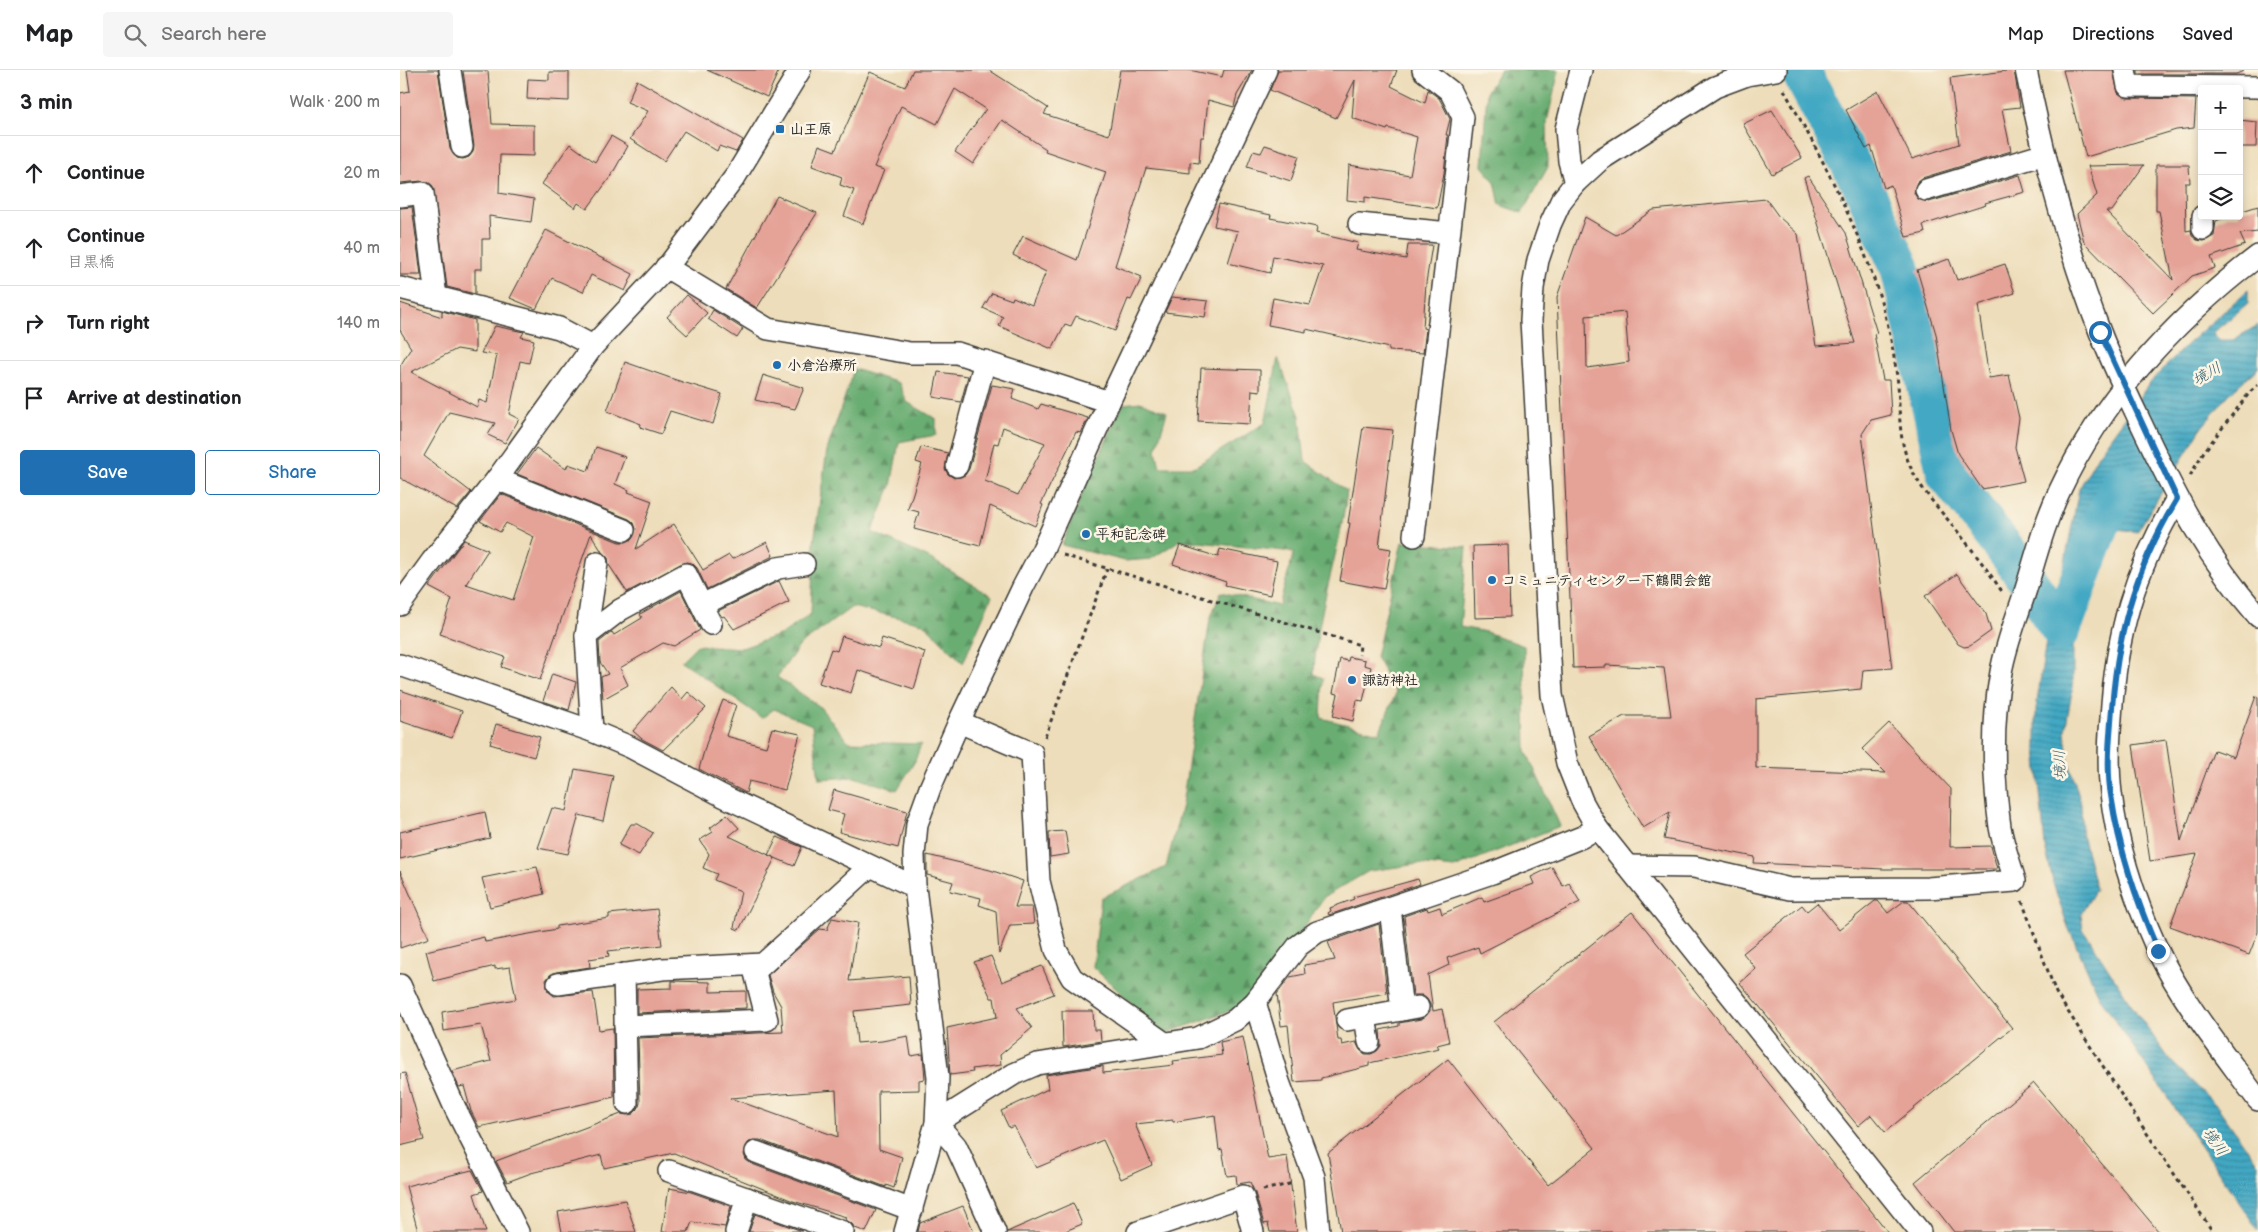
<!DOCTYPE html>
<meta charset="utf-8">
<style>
body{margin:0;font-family:"Balsamiq Sans","Klee One",sans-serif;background:#f6f6f6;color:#202124}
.controls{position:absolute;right:15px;top:15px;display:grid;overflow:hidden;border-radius:5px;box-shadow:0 2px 8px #0003}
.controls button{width:45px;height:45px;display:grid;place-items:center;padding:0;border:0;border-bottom:1px solid #e0e0e0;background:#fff;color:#202124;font:25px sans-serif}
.stop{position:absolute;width:15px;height:15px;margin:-11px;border:4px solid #1f6fb2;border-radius:50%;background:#fff}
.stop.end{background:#1f6fb2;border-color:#fff;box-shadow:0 1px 5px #0008}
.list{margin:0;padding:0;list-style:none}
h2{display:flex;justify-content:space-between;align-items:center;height:65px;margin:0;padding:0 20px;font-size:21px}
h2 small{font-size:16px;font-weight:400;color:#757577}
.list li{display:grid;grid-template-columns:32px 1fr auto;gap:15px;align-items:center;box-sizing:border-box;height:75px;padding:0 20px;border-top:1px solid #e0e0e0}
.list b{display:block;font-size:19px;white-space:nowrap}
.list p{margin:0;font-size:16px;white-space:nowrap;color:#757577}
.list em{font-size:16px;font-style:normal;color:#757577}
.actions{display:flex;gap:10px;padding:15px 20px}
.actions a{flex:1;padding:11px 0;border:1px solid #1f6fb2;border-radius:5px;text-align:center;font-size:18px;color:#1f6fb2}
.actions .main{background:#1f6fb2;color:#fff}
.icon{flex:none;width:28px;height:28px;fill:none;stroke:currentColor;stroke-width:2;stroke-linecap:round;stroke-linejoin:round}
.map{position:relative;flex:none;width:1858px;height:1162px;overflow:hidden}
header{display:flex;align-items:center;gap:30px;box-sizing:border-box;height:70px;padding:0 25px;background:#fff;border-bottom:1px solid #e0e0e0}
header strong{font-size:24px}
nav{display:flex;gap:28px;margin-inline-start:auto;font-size:18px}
.search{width:350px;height:45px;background:#f6f6f6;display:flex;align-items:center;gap:12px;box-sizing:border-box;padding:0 18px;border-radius:5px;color:#757577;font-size:19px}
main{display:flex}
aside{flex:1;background:#fff}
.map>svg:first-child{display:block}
.forest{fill:url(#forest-firs);stroke:#426447}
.water{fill:url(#water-rules);stroke:#306270}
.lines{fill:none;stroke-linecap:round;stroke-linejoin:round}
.river{stroke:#43a8c3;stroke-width:40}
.building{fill:#e5a297;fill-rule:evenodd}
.minor-casing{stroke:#3b3934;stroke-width:24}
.path{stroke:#3b3934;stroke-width:3;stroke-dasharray:4 4;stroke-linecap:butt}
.minor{stroke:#fff;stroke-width:21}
.route{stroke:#1f6fb2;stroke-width:6}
.poi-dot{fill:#1f6fb2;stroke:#fcf5e5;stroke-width:2}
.labels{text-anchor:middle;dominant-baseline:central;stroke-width:5;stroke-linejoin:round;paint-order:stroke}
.poi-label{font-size:14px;font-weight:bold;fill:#1c1c1c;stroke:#fcf5e5;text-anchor:start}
.water-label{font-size:15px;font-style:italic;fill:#2e5b67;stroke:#fcf5e5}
</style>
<header>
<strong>Map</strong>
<div class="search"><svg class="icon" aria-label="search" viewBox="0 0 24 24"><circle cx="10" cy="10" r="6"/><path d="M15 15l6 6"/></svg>Search here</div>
<nav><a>Map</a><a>Directions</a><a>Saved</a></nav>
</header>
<main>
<aside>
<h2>3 min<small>Walk · 200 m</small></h2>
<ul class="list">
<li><svg class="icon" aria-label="ahead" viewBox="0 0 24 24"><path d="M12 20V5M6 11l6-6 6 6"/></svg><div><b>Continue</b></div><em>20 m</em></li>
<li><svg class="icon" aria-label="ahead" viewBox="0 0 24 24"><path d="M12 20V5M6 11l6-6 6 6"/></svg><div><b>Continue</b><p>目黒橋</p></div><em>40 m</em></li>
<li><svg class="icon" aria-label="right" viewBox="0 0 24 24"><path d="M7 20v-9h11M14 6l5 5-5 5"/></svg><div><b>Turn right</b></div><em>140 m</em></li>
<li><svg class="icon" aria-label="arrive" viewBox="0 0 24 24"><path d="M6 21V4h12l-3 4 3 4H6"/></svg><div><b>Arrive at destination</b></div></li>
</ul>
<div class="actions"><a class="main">Save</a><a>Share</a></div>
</aside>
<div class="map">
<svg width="1858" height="1162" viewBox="0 0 1858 1162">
<defs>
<pattern id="forest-firs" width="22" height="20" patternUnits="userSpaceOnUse" patternTransform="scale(1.25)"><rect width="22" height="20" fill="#69ad72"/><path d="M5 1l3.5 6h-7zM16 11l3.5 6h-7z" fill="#568c5d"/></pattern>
<pattern id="water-rules" width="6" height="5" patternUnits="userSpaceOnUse" patternTransform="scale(1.25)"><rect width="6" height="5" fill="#43a8c3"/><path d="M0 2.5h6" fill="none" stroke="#37889e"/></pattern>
</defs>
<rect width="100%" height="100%" fill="#fcf5e5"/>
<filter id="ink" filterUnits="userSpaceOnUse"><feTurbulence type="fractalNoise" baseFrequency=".02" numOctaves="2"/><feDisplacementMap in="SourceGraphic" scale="10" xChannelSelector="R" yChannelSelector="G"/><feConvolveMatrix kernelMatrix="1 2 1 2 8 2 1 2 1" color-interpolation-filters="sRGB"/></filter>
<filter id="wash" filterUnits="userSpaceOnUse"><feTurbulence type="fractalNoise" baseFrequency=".0096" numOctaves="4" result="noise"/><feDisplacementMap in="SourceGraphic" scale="20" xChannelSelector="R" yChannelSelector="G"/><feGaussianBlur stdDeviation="1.12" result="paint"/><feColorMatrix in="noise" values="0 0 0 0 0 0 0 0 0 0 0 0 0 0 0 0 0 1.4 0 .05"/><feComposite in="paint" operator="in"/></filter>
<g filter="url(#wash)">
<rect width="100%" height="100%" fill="#edddba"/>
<g class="forest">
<polygon points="1101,0 1159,0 1147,52 1148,97 1122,143 1100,135 1095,112 1082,96 1087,21"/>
<path d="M878,288L900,346L905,391L947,421C940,483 916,542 914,604L923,608L921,648L979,663L996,623L976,587L1002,472L1067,477L1060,557L1086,562L1124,576L1126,681L1160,756L1054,798L1018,794L969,801L924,827L855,932L764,964L693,897L701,828L766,797L782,735L810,549L821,522L879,536L894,482L780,470L751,489L725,491L662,475L685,417L723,334L740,332L767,342L756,380L760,397H794L865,353Z"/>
<polygon points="454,299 499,313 507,332 536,349 536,365 499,372 491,416 472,462 529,488 592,526 563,593 523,553 452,537 400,575 377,607 419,636 449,672 521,674 515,691 497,720 454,707 419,709 412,655 374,639 362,648 281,591 297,575 342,578 382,564 411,544 414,472 427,380"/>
</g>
<polygon class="water" points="1848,220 1848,233 1813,263 1819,270 1833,270 1858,255 1858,298 1831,322 1802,357 1737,462 1718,459 1689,465 1673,548 1673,616 1665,661 1668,689 1681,734 1682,765 1696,819 1681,844 1683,859 1734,939 1770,990 1817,1036 1858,1094 1858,1160 1700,928 1668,857 1654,816 1645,777 1636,678 1636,639 1646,570 1661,512 1679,419 1698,385 1749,314 1786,275"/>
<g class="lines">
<g class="river">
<polyline points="1400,0 1464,119 1500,197 1547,405 1612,488 1661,560"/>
<polyline points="1662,557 1700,455 1721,414"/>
</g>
</g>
<g id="blocks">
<g class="building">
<polygon points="7,0 38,0 50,79 57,88 63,89 69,87 73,82 74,76 63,1 88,1 92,54 134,55 134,86 100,85 99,123 134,129 131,152 89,146 90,169 82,169 82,199 75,199 75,224 47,217 33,116 28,112 22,111 0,113 0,23 10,21"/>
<polygon points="307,0 379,0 367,27"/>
<polygon points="513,0 589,0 648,38 644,44 709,65 720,0 789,0 822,7 824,0 852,0 837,25 834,37 808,30 804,67 801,67 799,93 790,92 790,103 746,98 715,196 742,207 731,230 728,229 715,261 676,246 671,256 665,254 652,279 599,256 603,247 583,238 592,223 612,230 613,227 632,235 646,202 613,185 623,166 677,190 706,102 645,81 646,79 602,50 573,94 555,82 586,39 555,19 537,54 501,36 474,97 484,100 463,154 444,146 454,120 440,115 442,107 412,96 419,75 435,81 470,2 505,17"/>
<polygon points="878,0 997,0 991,16 1025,33 1028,20 1039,28 1050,49 1046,65 1048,65 1044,103 1037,138 965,127 965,132 947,130 949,95 1010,105 1017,67 988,58 987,60 952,48 955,10 936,48 870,20"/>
<polygon points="1614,0 1620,37 1602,39 1611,81 1522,108 1517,112 1514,123 1518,129 1529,132 1620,105 1625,122 1585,133 1586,135 1523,155 1525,163 1506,167 1491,115 1484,118 1471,76 1466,79 1446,40 1478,21 1512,89 1559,74 1550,8"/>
<polygon points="1663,0 1713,0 1718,23 1727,28 1796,29 1794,58 1776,60 1686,87"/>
<polygon points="1738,0 1843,0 1844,1 1836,4 1738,4"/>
<polygon points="149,2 169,2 169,31 127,29 128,9 149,10"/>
<polygon points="237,10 343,70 336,82 319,76 317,81 284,61 264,91 230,69 248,41 227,32"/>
<polygon points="1372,40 1402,88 1372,104 1343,54"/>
<polygon points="1839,50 1857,52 1856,77 1839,77"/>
<polygon points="211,66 228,76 211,106 187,139 178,133 175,138 142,114 170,74 195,92"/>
<polygon points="865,75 899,86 891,111 847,97 853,81 861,83"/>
<polygon points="1744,95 1712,141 1706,141 1773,210 1759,141 1756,141 1756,95 1789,95 1790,113 1785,113 1786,161 1791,160 1792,166 1797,170 1803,171 1814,166 1816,151 1828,146 1839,146 1839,142 1858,136 1858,162 1840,164 1845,175 1811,187 1815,198 1792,206 1753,243 1684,172 1677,144 1697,125 1688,96"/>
<path d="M1408,106L1446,163L1477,263L1474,264L1483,310H1489L1491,345L1471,350L1462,364L1492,598L1463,600L1461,619L1356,629V698L1486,703L1462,679L1489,653L1551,719L1550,777L1591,776L1597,799H1484L1354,793L1355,787L1264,769L1270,742L1243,758L1189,666L1224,646H1271L1264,598L1206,595V597L1173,598L1157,227L1185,147L1216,165L1253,140L1366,129L1379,147L1398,164L1416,276L1455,273L1404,108ZM1225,242L1229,292L1187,298L1186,246Z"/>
<polygon points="377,126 417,143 357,238 326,219"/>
<polygon points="819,134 871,145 870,148 917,157 916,163 958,173 956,180 1006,189 1008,175 1032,175 1026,213 1023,258 1026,259 1023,283 989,281 989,278 906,259 906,262 868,255 873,228 910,235 923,196 873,186 870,203 828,193 838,161 814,156"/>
<polygon points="12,137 21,205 0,205 0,138"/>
<polygon points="146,160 233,204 225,221 191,205 183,222 152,208 136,239 110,228"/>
<polygon points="1549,189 1557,210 1605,194 1615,223 1578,235 1589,308 1609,305 1619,348 1615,377 1624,411 1582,419 1558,384 1551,360 1536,264 1517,200"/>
<polygon points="287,225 307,243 287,265 267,247"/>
<polygon points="772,227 808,231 805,247 765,242"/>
<polygon points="0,233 42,247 42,241 75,250 75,282 57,279 11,302 77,337 79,330 87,333 97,285 81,283 95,256 124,262 121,267 134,270 129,293 120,291 109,344 119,349 105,373 88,365 95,353 49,342 24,386 71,422 57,439 0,408 0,296 11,278 0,260"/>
<polygon points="313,240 343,259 337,268 308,249"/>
<polygon points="225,292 276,310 322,324 313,354 270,341 261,364 240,357 241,354 207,341"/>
<polygon points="801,298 860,300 860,321 852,320 850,354 798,351"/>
<polygon points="538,302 568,306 561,332 533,327"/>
<polygon points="363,305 404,318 395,339 355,330"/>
<path d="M592,315L615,319L612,329L638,339L641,334L688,348L681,363L676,362L641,434L643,435L635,456L590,436L580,476L514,459L519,442L508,439L522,394L516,392L521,377L548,383L545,399L548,404L554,408L565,405L569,399ZM603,357L645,373L618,425L585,411L594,373L598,374Z"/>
<polygon points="963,357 993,360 979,477 991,479 984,519 940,511 950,453 948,453"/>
<polygon points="196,377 225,387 215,414 229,420 228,422 252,431 236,479 274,454 303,500 329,485 332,489 367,472 373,486 307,519 297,498 292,493 286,492 227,522 209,495 208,488 202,482 191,464 140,610 101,597 105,587 40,564 52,529 29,517 64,470 88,480 66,514 113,530 134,467 106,453 100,462 80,451 101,424 219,472 226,472 232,469 236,459 234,453 229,449 117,404 136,378 166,399 168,394 188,401"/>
<polygon points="780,475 818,487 820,479 877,491 870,525 825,515 826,512 773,494"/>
<polygon points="1108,475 1110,547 1075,548 1073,476"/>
<polygon points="1557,504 1586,544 1591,561 1570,576 1564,577 1558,574 1525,526"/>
<polygon points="379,511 389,532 334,559 324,546 322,547 318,541"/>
<polygon points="281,521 300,560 274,576 263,573 220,598 228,615 203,629 201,607 208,604 200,592 199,572 212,562 214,565 242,548 240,544"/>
<polygon points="442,566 479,578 482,568 525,582 514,619 458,600 451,623 419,613 431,579 437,581"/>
<polygon points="949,587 965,590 964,595 971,597 963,631 957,630 953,651 933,646 938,624 933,623 940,589 948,591"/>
<polygon points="152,604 176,612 169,640 143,631"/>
<polygon points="271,617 282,629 288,622 306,638 263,680 242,669 233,661"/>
<polygon points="0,620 62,641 52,668 0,651"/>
<polygon points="1856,626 1858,627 1858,862 1849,885 1770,856 1797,784 1750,791 1733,675 1766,670 1781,771 1814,680 1834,687"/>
<polygon points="323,630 336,635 326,666 366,677 372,658 400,664 385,720 349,711 346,723 299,699 306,674"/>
<polygon points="96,654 140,667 134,687 90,674"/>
<polygon points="175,699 213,706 203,751 179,745 168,784 138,778 152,738 166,741"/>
<polygon points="434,720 507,741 498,778 439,762 444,744 428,740"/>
<polygon points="85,742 90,768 0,789 0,762"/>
<polygon points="327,745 339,758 329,766 375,788 339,860 334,858 341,821 314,810 317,804 303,798 309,784 300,770 313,762 310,758"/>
<polygon points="231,754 238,754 253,763 239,785 219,775"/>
<polygon points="665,761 669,784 650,787 649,762"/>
<polygon points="377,767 402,777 394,796 368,785"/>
<polygon points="527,785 590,800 623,811 615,837 632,837 634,854 610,855 599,884 596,841 579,835 581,828 550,821 553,812 527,805"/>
<polygon points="137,797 144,824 90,837 82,808"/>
<polygon points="1152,797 1163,816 1169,813 1180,832 1080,883 1078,877 1047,888 1049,895 1028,905 1033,941 1042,939 1049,972 1037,975 1039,978 969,993 969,996 921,1008 921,1010 894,1012 888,955 881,956 877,924 890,907 905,904 904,895 935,890 928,872 979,854 987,923 933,932 938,970 941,970 942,975 956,972 960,980 965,984 971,984 977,981 981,976 980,960 999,956 999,953 1021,949 1026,946 1030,941 1030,934 1027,929 1022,925 1013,925 1004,846 1027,838 1028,841 1040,837 1042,844 1082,827 1084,832 1134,814 1131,807"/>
<polygon points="0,801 29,868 0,878"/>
<polygon points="1018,809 1020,814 929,845 928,843 931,841 930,838 954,829 953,827"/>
<polygon points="1475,831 1478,831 1488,843 1504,831 1508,831 1612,958 1485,1062 1471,1045 1458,1056 1340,913 1356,899 1343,883 1402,835 1407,841 1417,833 1439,860"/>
<polygon points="257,839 262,875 208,881 209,886 189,889 190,897 156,902 150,905 146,910 148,921 154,926 193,922 199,960 213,958 214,1027 79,1057 71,1041 64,1016 59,1017 52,1001 91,991 81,955 44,961 42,942 116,929 110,897 95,899 95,896 34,911 26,881 84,867 85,872 157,859 157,856 209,848 209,844"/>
<polygon points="1232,842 1488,1162 941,1162 928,1083 1048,989 1148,1115 1195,1078 1094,952"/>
<path d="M432,848L458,853L449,911L509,906L511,935L454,941L457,973L482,971L508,966L511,986L523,984L525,1009L519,1010V1020L478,1021L479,1079L502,1087L494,1118L486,1115V1117L360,1070H353L348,1073L344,1084L346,1090L352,1094L476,1140L466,1162L455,1158L452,1154L445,1149L446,1147L393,1131L274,1083L204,1098L201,1085L131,1103L107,1112L96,1091L221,1044L227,1045L233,1044L238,1039L240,1033L238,968L383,962L381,936L373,922L368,905L420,859L427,860ZM436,1020L438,1067L330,1028Z"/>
<polygon points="591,886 602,912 642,896 654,924 617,938 632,958 600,985 601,995 572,999 573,1002 550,1005 547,958 597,947 594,928 591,928 574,892"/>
<polygon points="272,911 310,912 310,922 346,921 346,938 237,943 237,919 272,918"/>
<polygon points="662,941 693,941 694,960 700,960 701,971 663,977"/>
<polygon points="843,967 868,1089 887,1086 897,1162 870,1162 868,1153 864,1154 855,1123 850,1112 837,1114 836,1105 827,1106 822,1079 819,1080 815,1045 773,1052 773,1050 735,1054 752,1095 721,1109 703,1070 636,1098 614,1056 609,1058 601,1041 648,1019 646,1005 703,996 703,1003 774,995 773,991 822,985 820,972"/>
<polygon points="5,1003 24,1070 0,1076 0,1004"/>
<polygon points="1634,1013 1759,1162 1554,1162 1515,1112"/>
<polygon points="72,1100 83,1121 74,1124 86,1162 18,1162 6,1116"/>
<polygon points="269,1118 291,1122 331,1136 325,1157 292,1152 288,1162 262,1162"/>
<polygon points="225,1130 236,1162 162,1162 158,1142"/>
<polygon points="673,1133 682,1154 663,1162 607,1162"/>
<polygon points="563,1136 574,1162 518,1162 520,1153"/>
<polygon points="355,1144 402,1161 349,1162"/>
</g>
</g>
</g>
<g filter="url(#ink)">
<use href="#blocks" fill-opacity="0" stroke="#3b3934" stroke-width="1"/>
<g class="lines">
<g class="minor-casing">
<g id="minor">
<polyline points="50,0 62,77"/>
<polyline points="1376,0 1347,5 1315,17 1200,90 1175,113 1161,131 1150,155 1138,190 1133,218 1131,250 1152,625 1167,693 1182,731 1197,758 1520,1162"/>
<path d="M1626,0C1644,88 1667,178 1700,262C1714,298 1731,332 1747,366C1779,433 1808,489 1858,546"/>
<polyline points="1725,0 1728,16 1858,17"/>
<polyline points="1175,113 1169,91 1166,59 1181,0"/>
<polyline points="1526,120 1645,84"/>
<polyline points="0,126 23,123 36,227"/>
<polyline points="959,154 1049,163"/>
<polyline points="1803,159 1803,146"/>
<polyline points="266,197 368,259 510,283 557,283 709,332"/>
<polyline points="0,218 159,258 193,276"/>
<polyline points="557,396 585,291"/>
<polyline points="97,409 224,460"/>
<path d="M1777,429C1734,501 1716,564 1711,648C1709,672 1708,699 1711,723C1717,777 1735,830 1757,879C1782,932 1824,983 1858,1030"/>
<polyline points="1014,466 1063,47 1050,21 1023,0"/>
<polyline points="0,535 32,491 97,409 193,276 268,196 335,107 400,0"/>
<polyline points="302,535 378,498 404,494"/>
<polyline points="186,566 220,540 286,504 311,554"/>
<polyline points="0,595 192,661 230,677 323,726 515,817"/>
<polyline points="559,652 632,683 639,811 656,880 672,908 766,974"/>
<polyline points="192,661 186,566 197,493"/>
<path d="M1227,796L1294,797L1390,819L1528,818L1615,811C1610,793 1603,775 1600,757C1593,707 1592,652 1601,602C1606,574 1617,547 1626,519C1636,486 1645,451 1660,420C1704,326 1777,248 1858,186"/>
<polyline points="990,838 1002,940"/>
<polyline points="224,904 227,1033"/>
<polyline points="158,914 262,899 363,894 469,797"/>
<polyline points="0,915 56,1040 118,1162"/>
<polyline points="855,932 879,1012 914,1107 919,1162"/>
<polyline points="965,947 969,972"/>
<polyline points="947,950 1018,937"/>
<polyline points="225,956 367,950 353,895"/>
<polyline points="356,1082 512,1140"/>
<polyline points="269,1101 443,1162"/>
<polyline points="336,1162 347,1128"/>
<polyline points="505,1162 536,1053 538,1007 515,817 514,785 517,754 530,718 559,652 623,517 643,479 709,332 866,0"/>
<polyline points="595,1162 556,1076 536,1053 614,1004 637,994 798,968 835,950 855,932 898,876 917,862 1092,803 1182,767 1197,758"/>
<polyline points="738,1162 843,1126 853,1162"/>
</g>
</g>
<g class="path">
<path d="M1384,20C1427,97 1470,178 1490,265C1493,281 1496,298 1498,314C1500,344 1498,370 1511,398C1522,422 1542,442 1558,462C1574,482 1589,502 1603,523"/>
<polyline points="1790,406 1803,383 1850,322 1858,315"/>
<polyline points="663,485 960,575 959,585"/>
<polyline points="645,667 707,499"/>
<polyline points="1622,831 1656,923 1726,1032 1813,1162"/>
<polyline points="863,1120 894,1113"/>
</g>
<use href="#minor" class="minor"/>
</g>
</g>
<g class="lines" filter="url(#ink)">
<path class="route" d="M1700,262L1777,429C1733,503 1716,567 1711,652C1709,676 1707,702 1711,725C1719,780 1736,829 1758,881"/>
</g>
<g class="poi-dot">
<rect x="375" y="54" width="10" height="10" rx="2.5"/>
<circle cx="377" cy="295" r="5"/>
<circle cx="686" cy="464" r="5"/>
<circle cx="1092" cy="510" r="5"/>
<circle cx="952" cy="610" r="5"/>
</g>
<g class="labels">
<g class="poi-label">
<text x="390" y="59">山王原</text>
<text x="387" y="295">小倉治療所</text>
<text x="696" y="464">平和記念碑</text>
<text x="1102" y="510">コミュニティセンター下鶴間会館</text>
<text x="962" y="610">諏訪神社</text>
</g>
<g class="water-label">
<text transform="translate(1807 304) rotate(-30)">境川</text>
<text transform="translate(1660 695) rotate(-92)">境川</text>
<text transform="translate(1815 1072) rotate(54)">境川</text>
</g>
</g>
</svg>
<div class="controls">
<button>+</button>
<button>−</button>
<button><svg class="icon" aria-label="layers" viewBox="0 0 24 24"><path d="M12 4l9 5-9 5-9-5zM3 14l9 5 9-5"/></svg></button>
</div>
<div class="stop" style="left:1700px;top:262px"></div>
<div class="stop end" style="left:1758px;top:881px"></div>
</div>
</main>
